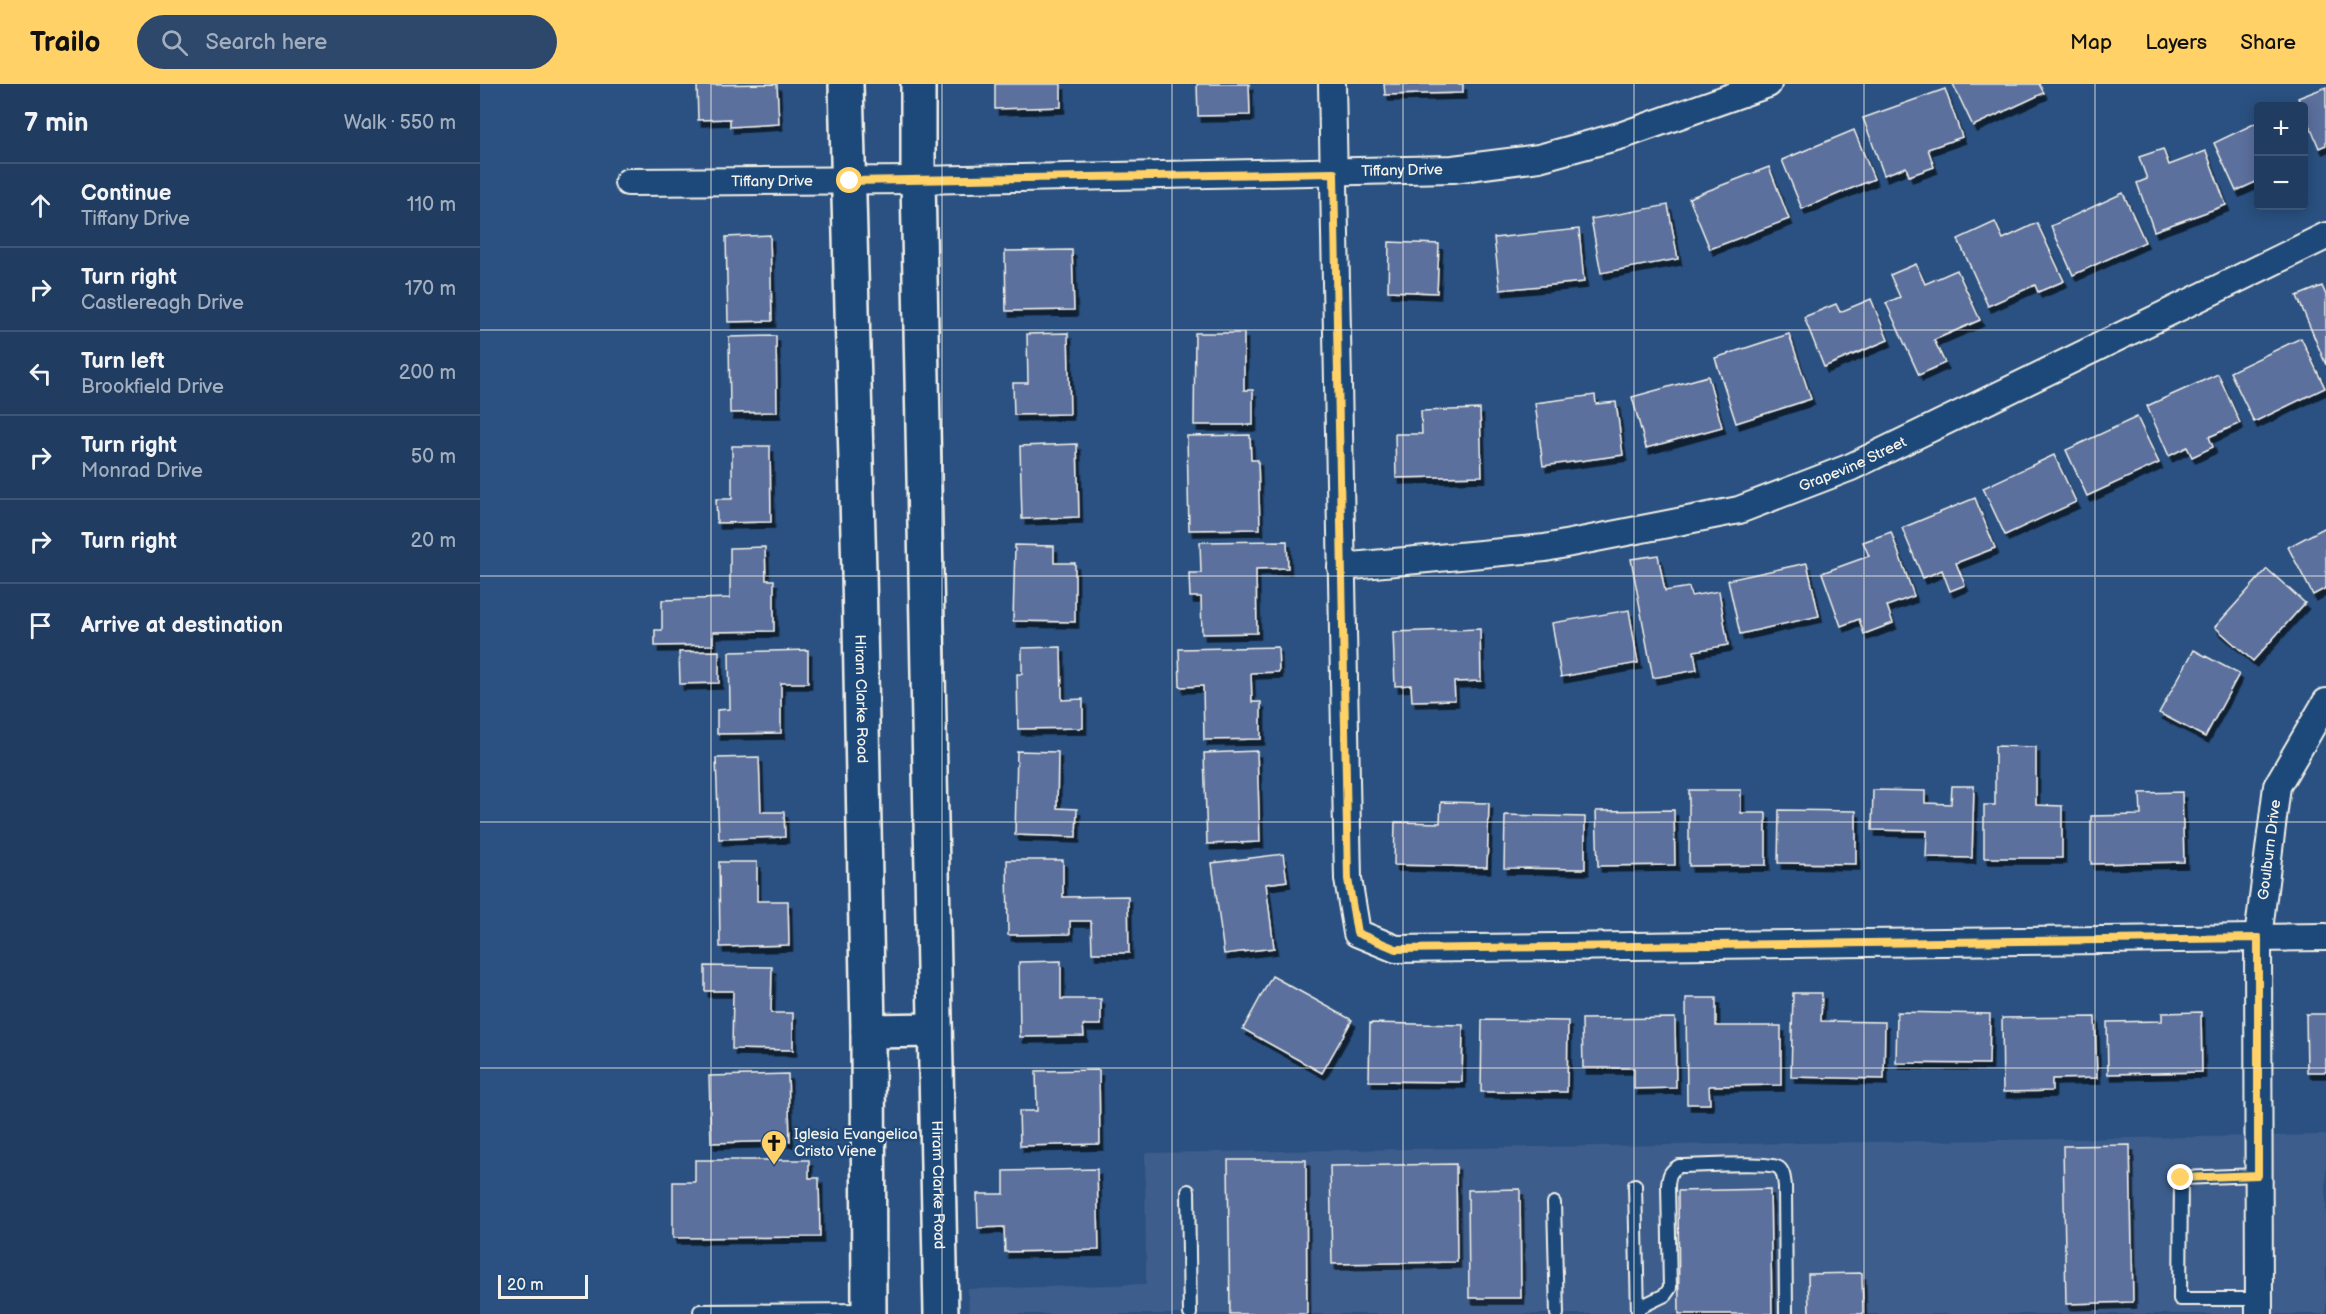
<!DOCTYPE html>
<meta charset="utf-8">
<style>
body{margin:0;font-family:"Balsamiq Sans",sans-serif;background:#2d486a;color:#f1f3f6}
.controls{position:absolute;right:18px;top:18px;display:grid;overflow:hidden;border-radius:6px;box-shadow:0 3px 15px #0003}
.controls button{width:54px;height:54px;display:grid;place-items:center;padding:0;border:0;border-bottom:2px solid #3d5676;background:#203d61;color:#f1f3f6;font:30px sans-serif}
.scale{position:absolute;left:18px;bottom:15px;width:90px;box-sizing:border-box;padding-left:6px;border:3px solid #f4f1e8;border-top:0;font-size:16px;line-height:21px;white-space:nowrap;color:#f4f1e8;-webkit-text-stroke:4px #1f4a7a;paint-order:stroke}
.stop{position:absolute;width:18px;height:18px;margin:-14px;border:4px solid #ffd166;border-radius:50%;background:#fff}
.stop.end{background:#ffd166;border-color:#fff;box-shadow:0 2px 6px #0008}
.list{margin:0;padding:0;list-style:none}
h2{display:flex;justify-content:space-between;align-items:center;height:78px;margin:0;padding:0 24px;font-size:26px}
h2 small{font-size:20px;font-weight:400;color:#a2aebd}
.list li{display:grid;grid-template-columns:39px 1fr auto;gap:18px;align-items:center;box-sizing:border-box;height:84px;padding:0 24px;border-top:2px solid #3d5676}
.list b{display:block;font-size:22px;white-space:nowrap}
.list p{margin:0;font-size:20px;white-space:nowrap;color:#a2aebd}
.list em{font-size:20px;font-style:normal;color:#a2aebd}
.icon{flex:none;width:33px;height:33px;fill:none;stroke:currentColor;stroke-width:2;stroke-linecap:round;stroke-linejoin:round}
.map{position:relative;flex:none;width:1846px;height:1230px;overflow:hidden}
header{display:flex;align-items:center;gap:36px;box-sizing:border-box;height:84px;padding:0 30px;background:#ffd166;color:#111}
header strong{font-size:28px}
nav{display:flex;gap:33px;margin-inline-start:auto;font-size:21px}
.search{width:420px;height:54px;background:#2d486a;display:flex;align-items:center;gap:15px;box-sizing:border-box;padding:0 21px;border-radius:33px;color:#a2aebd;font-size:22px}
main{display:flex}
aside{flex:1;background:#203d61}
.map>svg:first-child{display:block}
.built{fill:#3d5d8c}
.building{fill:#5b709e;stroke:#f4f1e8;stroke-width:1.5;filter:url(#shadow)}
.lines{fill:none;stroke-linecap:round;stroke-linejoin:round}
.service-casing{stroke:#f4f1e8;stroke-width:16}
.minor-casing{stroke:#f4f1e8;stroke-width:30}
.secondary-casing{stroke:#f4f1e8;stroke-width:38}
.service{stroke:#1f4a7a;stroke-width:12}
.minor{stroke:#1f4a7a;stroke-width:26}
.secondary{stroke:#1f4a7a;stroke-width:33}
.route{stroke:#ffd166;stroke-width:8}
.grid{fill:none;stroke:#f4f1e8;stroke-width:1.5;stroke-opacity:0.55}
.labels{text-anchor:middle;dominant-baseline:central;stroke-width:5;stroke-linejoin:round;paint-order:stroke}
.street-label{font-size:15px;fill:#f4f1e8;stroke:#1f4a7a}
.poi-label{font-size:15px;fill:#f4f1e8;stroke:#1f4a7a;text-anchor:start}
</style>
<header>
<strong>Trailo</strong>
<div class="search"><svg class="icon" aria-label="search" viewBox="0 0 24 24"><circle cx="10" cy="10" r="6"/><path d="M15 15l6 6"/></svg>Search here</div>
<nav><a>Map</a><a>Layers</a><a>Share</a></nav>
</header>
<main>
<aside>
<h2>7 min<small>Walk · 550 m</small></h2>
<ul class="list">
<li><svg class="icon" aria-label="ahead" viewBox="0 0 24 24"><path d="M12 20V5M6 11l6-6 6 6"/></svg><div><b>Continue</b><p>Tiffany Drive</p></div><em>110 m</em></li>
<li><svg class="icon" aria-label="right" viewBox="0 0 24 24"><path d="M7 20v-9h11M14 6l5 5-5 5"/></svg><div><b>Turn right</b><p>Castlereagh Drive</p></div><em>170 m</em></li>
<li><svg class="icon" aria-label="left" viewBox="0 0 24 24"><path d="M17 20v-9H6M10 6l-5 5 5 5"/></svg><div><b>Turn left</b><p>Brookfield Drive</p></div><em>200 m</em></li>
<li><svg class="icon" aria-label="right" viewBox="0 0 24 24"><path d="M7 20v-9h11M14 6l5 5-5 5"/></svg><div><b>Turn right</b><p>Monrad Drive</p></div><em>50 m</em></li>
<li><svg class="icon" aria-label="right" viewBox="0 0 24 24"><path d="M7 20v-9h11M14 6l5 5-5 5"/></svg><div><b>Turn right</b></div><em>20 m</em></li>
<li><svg class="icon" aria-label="arrive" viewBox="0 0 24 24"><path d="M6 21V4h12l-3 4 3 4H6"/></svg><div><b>Arrive at destination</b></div></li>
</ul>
</aside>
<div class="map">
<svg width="1846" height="1230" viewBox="0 0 1846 1230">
<defs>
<filter id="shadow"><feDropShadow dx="3.5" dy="6" stdDeviation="0" flood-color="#0009"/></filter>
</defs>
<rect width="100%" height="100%" fill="#2a5181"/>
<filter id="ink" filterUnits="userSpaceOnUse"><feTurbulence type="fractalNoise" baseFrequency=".0167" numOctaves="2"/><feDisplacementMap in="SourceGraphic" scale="12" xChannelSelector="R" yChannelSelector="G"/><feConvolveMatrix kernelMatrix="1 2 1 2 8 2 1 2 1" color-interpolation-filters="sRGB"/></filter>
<g filter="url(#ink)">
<polygon class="built" points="1846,1051 1846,1230 489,1230 488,1205 666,1200 665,1069"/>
<g class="building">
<polygon points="297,0 299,40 250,43 250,35 218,36 217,1"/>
<polygon points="515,0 581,0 581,23 515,25"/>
<polygon points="717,0 769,0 770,31 718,32"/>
<polygon points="904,0 983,0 983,9 905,11"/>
<polygon points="1473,0 1559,0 1564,9 1493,42"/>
<polygon points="1846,3 1846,61 1839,64 1818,14"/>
<polygon points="1465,5 1482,53 1448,65 1454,83 1429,92 1426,83 1404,91 1383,34"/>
<polygon points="1778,38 1778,97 1756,107 1734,59"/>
<polygon points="1374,46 1394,95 1322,125 1302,76"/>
<polygon points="1683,65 1689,81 1726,67 1746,121 1674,147 1657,99 1667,95 1659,73"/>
<polygon points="1289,83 1309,135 1230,165 1209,114"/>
<polygon points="1643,109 1665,158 1593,191 1571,142"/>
<polygon points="1188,121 1198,175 1121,189 1111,135"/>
<polygon points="1515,138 1523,155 1557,139 1584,197 1558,208 1555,201 1508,222 1478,155"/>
<polygon points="1099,145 1104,198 1020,206 1014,154"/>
<polygon points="290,151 292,237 248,238 246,153"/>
<polygon points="909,158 959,160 957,209 908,207"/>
<polygon points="592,166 594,226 526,227 525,167"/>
<polygon points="1436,180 1445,200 1477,186 1500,236 1454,256 1465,279 1439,291 1406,219 1420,213 1410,191"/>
<polygon points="1842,202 1846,211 1846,281 1817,212"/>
<polygon points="1391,215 1408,256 1344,283 1324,233 1356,220 1360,228"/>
<polygon points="588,249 590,330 534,331 533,299 548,299 547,250"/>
<polygon points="715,249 764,249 764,306 773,306 773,341 714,341"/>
<polygon points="1309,250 1331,315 1256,339 1235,274"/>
<polygon points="296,252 297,328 250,329 249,253"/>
<polygon points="1821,254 1845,304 1774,338 1750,288"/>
<polygon points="1738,290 1760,339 1729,353 1733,363 1712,373 1707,363 1689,372 1667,322"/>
<polygon points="1228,292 1242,343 1166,364 1152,313"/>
<polygon points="1115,311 1116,320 1136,318 1143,371 1063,382 1055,319"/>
<polygon points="1000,325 1002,392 916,394 915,350 942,350 941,327"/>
<polygon points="1657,333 1679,379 1607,412 1586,366"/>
<polygon points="770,351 771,376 778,376 780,445 709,446 707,352"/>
<polygon points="597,360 599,433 542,435 540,362"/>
<polygon points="252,362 290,362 291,438 237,439 236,415 252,415"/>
<polygon points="1574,371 1596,418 1525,451 1503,404"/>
<polygon points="1495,414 1515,464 1476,479 1485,501 1470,507 1462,486 1443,494 1422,444"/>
<polygon points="1846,443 1846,504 1833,511 1808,463"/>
<polygon points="1411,448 1434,512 1407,522 1413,539 1384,550 1379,535 1361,542 1342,489 1389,472 1383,458"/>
<polygon points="807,457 808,484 776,485 777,549 722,550 721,513 710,513 709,489 721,489 720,458"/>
<polygon points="535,461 574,462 574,479 595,479 595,538 533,537"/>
<polygon points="285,463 286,496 294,496 294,547 233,548 233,561 175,562 175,546 182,546 182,516 250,514 250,464"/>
<polygon points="1178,471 1185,507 1209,503 1211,512 1239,507 1248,561 1214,567 1217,586 1173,594 1151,475"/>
<polygon points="1327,479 1339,532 1260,550 1248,496"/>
<polygon points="1787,485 1825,519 1773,577 1735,543"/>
<polygon points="1149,526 1158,579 1081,593 1072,539"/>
<polygon points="1000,545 1001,597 974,598 975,616 932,617 931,601 915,602 913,548"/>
<polygon points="581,563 582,616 603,615 603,644 538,645 537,590 542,590 542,564"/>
<polygon points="798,563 799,588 771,589 772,618 781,618 781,655 724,656 723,602 700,603 699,565"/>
<polygon points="328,566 328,599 301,599 301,649 237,650 237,626 250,625 249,568"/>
<polygon points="1714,566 1759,590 1725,653 1679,629"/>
<polygon points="239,567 239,599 200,600 199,568"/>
<polygon points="1515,662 1556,663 1556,721 1582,722 1582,774 1504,774 1504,721 1515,721"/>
<polygon points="537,667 578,668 577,724 597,725 596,753 535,751"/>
<polygon points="777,667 780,758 727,760 724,669"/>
<polygon points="279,673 281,728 304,728 305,753 239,755 236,674"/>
<polygon points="1472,702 1494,702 1492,774 1446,773 1447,747 1392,746 1393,706 1445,707 1445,719 1471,720"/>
<polygon points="1209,706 1261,706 1261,729 1286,729 1286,781 1209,782"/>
<polygon points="1702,708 1704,778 1611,780 1611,732 1661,731 1660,709"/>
<polygon points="961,718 1009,719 1007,783 914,781 915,738 960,739"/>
<polygon points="1194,726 1195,781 1118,782 1116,727"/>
<polygon points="1299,726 1376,727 1376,780 1298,779"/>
<polygon points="1025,731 1105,733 1105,785 1024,784"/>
<polygon points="803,770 807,797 786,800 794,864 744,870 732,779"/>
<polygon points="527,776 583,776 583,813 648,812 649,869 612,869 611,837 590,837 590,850 528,851"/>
<polygon points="239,778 277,778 277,817 308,817 309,861 240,863"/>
<polygon points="581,877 581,915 621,915 621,941 603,941 604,952 540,953 539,878"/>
<polygon points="225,882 292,883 291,929 313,929 313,966 252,965 253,907 225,907"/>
<polygon points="792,892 872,936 842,989 763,945"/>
<polygon points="1313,909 1342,909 1341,937 1405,938 1404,995 1311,993"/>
<polygon points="1206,914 1236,914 1236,942 1301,942 1301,1001 1229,1002 1230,1020 1207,1020"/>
<polygon points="1417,928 1510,930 1509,980 1416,979"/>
<polygon points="1721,928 1722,988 1628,990 1627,938 1682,937 1682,929"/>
<polygon points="1826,930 1846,930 1846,988 1827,988"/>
<polygon points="1615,933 1617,994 1572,995 1572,1007 1523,1008 1522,934"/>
<polygon points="1195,934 1196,1004 1154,1005 1154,984 1103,984 1102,935"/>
<polygon points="1002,936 1088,937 1087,1008 1001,1008"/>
<polygon points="890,939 983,941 982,998 889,997"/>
<polygon points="619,986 620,1060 540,1062 539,1027 557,1027 556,987"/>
<polygon points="308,990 310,1057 231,1059 229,992"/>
<polygon points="1650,1061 1653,1218 1586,1220 1583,1062"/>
<polygon points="215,1076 329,1076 329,1094 339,1094 340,1153 193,1154 193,1098 215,1098"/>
<polygon points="748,1076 826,1076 827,1230 750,1230"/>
<polygon points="976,1080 977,1178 852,1180 850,1082"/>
<polygon points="617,1085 619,1166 525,1168 524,1143 498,1144 497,1110 524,1110 524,1087"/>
<polygon points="1040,1105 1041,1214 989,1214 988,1106"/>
<polygon points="1290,1105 1292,1230 1199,1230 1198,1107"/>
<polygon points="1382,1189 1383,1230 1329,1230 1328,1190"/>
</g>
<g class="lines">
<g class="service-casing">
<g id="service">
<polyline points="1778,1091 1701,1094 1700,1215 1779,1215"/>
<polyline points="1155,1101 1158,1230"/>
<polyline points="708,1107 710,1230"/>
<polyline points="1074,1119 1077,1230"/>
<path d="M1158,1224L1185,1211L1190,1204L1188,1101C1189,1091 1190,1087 1199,1082C1214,1082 1291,1077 1299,1084C1304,1088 1304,1096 1305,1102L1306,1230"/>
<polyline points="220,1227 388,1226"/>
</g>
</g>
<g class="minor-casing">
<g id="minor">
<polyline points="852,0 868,795 877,849 916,865 1846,853"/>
<path id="s1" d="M148,98L438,96L973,85L1059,74L1143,51L1288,0"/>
<path id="s2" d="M861,483L1065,464L1259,426L1371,383L1846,152"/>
<path id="s3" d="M1779,1230L1778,854L1797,702L1846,618"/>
</g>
</g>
<g class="secondary-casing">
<g id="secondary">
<path id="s4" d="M366,0L379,488L388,947L389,1230"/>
<path id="s5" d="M438,0V96L461,1230"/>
<polyline points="388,947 455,946"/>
</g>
</g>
<use href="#service" class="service"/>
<use href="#minor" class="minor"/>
<use href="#secondary" class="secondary"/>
</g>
</g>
<g class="lines" filter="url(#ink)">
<polyline class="route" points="370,97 854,89 868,795 877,849 916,865 1778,854 1778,1091 1701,1094"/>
</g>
<path class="grid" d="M231,0V1230M462,0V1230M692,0V1230M923,0V1230M1154,0V1230M1384,0V1230M1615,0V1230M0,246H1846M0,492H1846M0,738H1846M0,984H1846"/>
<defs>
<g id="church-pin" transform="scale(1.35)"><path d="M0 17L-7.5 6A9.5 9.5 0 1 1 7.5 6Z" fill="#ffd166" stroke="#1f4a7a"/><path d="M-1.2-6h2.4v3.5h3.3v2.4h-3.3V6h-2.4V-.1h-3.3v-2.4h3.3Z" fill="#111"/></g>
</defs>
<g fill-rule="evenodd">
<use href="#church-pin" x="294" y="1059"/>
</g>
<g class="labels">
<g class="street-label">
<text stroke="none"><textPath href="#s1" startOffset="774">Tiffany Drive</textPath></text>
<text stroke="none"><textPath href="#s1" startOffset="144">Tiffany Drive</textPath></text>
<text stroke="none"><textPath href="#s2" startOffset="525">Grapevine Street</textPath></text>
<text stroke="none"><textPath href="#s4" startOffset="615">Hiram Clarke Road</textPath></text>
<text stroke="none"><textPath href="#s3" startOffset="465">Goulburn Drive</textPath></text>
<text stroke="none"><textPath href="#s5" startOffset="1101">Hiram Clarke Road</textPath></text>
</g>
<g class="poi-label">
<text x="314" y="1050">Iglesia Evangelica<tspan x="314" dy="17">Cristo Viene</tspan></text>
</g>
</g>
</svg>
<div class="controls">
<button>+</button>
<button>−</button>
</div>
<div class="scale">20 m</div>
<div class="stop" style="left:370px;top:97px"></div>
<div class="stop end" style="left:1701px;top:1094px"></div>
</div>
</main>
